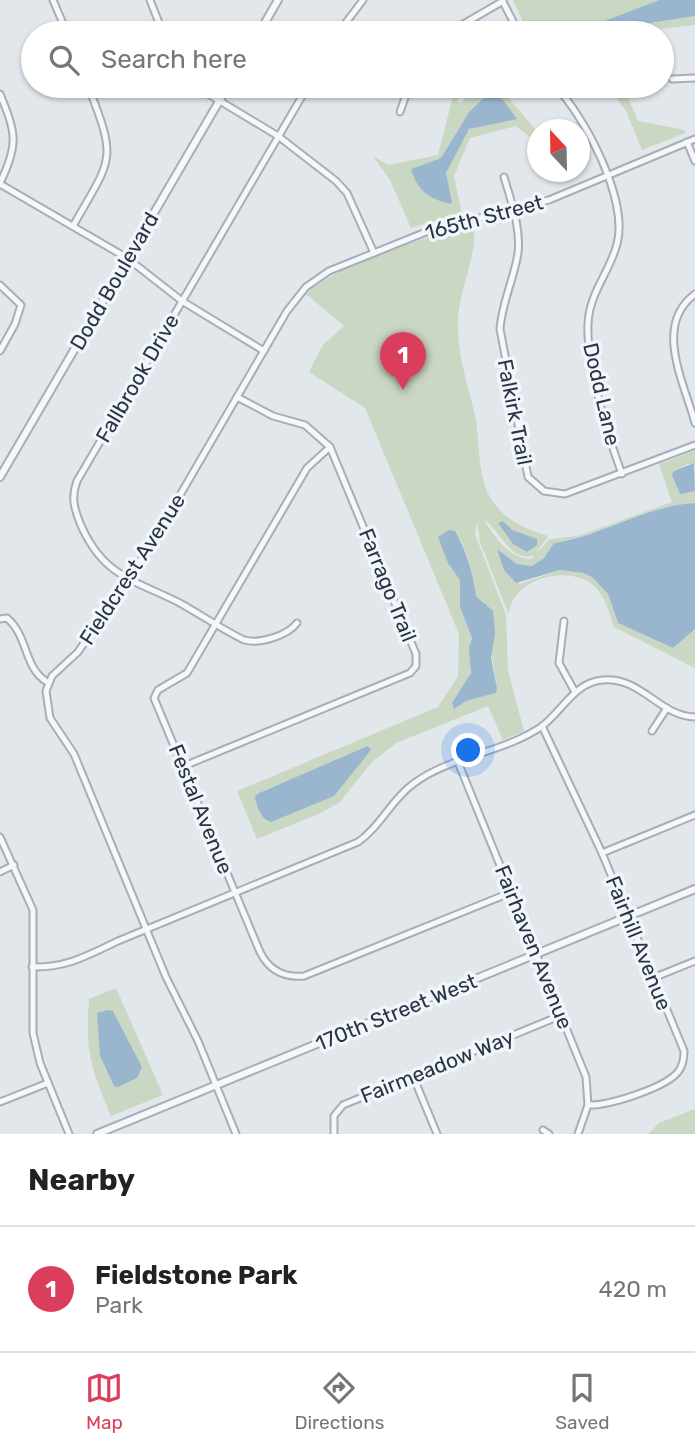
<!DOCTYPE html>
<style>
body{margin:0;font-family:Rubik,sans-serif;background:#f2f2f2;color:#222}
.compass{position:absolute;left:527px;top:119px;width:63px;height:63px;border-radius:50%;background:#fff;box-shadow:0 2px 5px #0004;rotate:338deg}
.you{position:absolute;left:469px;top:751px;width:24px;height:24px;margin:-18px;border:5px solid #fff;border-radius:50%;background:#1a73e8;box-shadow:0 0 0 10px #1a73e833}
.badge{display:grid;place-items:center;width:46px;height:46px;border-radius:50%;background:#db3d5d;color:#fff;font-size:23px;font-weight:700}
.pin{position:absolute;translate:-50% -58px;filter:drop-shadow(0 2px 4px #0008)}
.pin::after{content:'';position:absolute;top:37px;width:24px;height:21px;background:inherit;clip-path:polygon(0 0,100% 0,50% 100%)}
.list{margin:0;padding:0;list-style:none}
h2{display:flex;justify-content:space-between;align-items:center;height:91px;margin:0;padding:0 28px;font-size:30px}
h2 small{font-size:23px;font-weight:400;color:#767676}
.list li{display:grid;grid-template-columns:46px 1fr auto;gap:21px;align-items:center;box-sizing:border-box;height:126px;padding:0 28px;border-top:2px solid #e0e0e0}
.list b{display:block;font-size:26px;white-space:nowrap}
.list p{margin:0;font-size:23px;white-space:nowrap;color:#767676}
.list em{font-size:23px;font-style:normal;color:#767676}
.icon{flex:none;width:38px;height:38px;fill:none;stroke:currentColor;stroke-width:2;stroke-linecap:round;stroke-linejoin:round}
.map{position:relative;flex:none;width:695px;height:1134px;overflow:hidden}
.search{position:absolute;background:#fff;box-shadow:0 2px 5px #0004;left:21px;right:21px;top:21px;height:77px;display:flex;align-items:center;gap:18px;box-sizing:border-box;padding:0 24px;border-radius:38px;color:#767676;font-size:26px}
.sheet{height:217px;background:#fff}
nav{display:flex;justify-content:space-around;align-items:center;box-sizing:border-box;height:98px;border-top:2px solid #e0e0e0;background:#fff;font-size:19px;color:#767676}
nav a{display:grid;justify-items:center;gap:4px}
nav .on{color:#db3d5d}
.map>svg:first-child{display:block}
.green{fill:#c9d7c3;fill-rule:evenodd}
.water{fill:#9ab6cf}
.lines{fill:none;stroke-linecap:round;stroke-linejoin:round}
.minor-casing{stroke:#a6aeb7;stroke-width:9}
.tertiary-casing{stroke:#a6aeb7;stroke-width:10}
.minor{stroke:#f6f7fa;stroke-width:5}
.tertiary{stroke:#f6f7fa;stroke-width:6}
.labels{text-anchor:middle;dominant-baseline:central;stroke-width:7;stroke-linejoin:round;paint-order:stroke}
.street-label{font-size:21px;fill:#283546;stroke:#f2f5f9}
</style>
<div class="map">
<svg width="695" height="1134" viewBox="0 0 695 1134">
<rect width="100%" height="100%" fill="#e2e7ec"/>
<g class="green">
<polygon points="513,0 659,0 589,27 581,33 528,33"/>
<polygon points="695,16 695,25 629,33 644,24"/>
<path d="M461,86H468L457,101L461,103L476,86H498L537,131V143L516,126L470,138L454,176L462,214L411,228L390,180L373,156L389,165L438,155L452,100ZM494,88L512,118L477,125L464,133L446,173L452,201L411,169L441,158L469,112Z"/>
<polygon points="609,86 623,86 638,121 685,130 685,133 642,150 627,113"/>
<path d="M474,225C477,258 460,286 458,319C456,353 469,387 476,420C480,446 477,481 494,503C509,523 526,529 548,536L535,555C509,564 500,528 484,520C494,536 509,559 531,559L550,539L578,536L672,502L659,464L695,450V465L688,464L674,471L678,491H695V503C647,505 602,535 554,543L544,558L532,566L517,564L498,550L504,570L520,584L560,570L583,573L592,577L608,594L618,623L673,648L695,629V668L614,627C608,610 604,590 587,581C560,566 510,582 509,615L480,542L477,522L475,534L506,615L508,671L524,731L503,740L488,706L396,743L371,763L340,802L321,813L257,839L237,791L438,707L458,676L459,634L365,408L309,372L322,346L344,326L306,294C339,263 429,236 474,225ZM449,530C466,533 474,581 476,596L483,601L497,688L496,693L466,701L454,708L453,703L468,681L473,661L469,648L472,638L460,607V580ZM371,750L345,780L267,822L256,803L264,790Z"/>
<path d="M116,988L163,1095L111,1116C91,1067 85,1054 89,999ZM102,1011H113L142,1067L114,1086L100,1056Z"/>
<polygon points="695,1109 695,1134 648,1134 659,1123"/>
</g>
<g class="water">
<polygon points="659,0 695,0 695,16 644,24 629,33 581,33 589,27"/>
<path d="M494,88L517,119L469,129L446,173L452,202L450,204C428,198 418,191 411,169L441,158L469,112Z"/>
<polygon points="694,463 695,491 680,494 672,475 674,471"/>
<path d="M695,503V629L673,648L618,623L608,594L592,577L583,573L560,570L516,583L504,570L497,549L517,564L532,566L544,558L554,543C602,536 647,505 695,503Z"/>
<polygon points="503,521 512,530 537,539 537,545 527,552 513,544 498,523"/>
<path d="M449,530L455,531C467,552 473,573 476,596L493,611L495,633L491,658L497,688L496,693L466,701L454,709L452,703L471,673L469,648L472,638L460,607V580L448,563L438,537Z"/>
<path d="M368,746L371,750L334,796L271,822C261,820 256,805 255,796L259,793Z"/>
<polygon points="108,1010 113,1011 142,1067 137,1078 118,1087 114,1086 100,1056 97,1013"/>
</g>
<g class="lines">
<g class="minor-casing">
<g id="minor">
<polyline points="53,0 67,33"/>
<polyline points="150,0 163,33"/>
<polyline points="502,0 519,33"/>
<polyline points="338,33 363,0"/>
<polyline points="448,33 503,1"/>
<polyline points="672,79 695,78"/>
<polyline points="195,86 278,136 336,181 347,193 374,253"/>
<path d="M555,86C585,116 629,201 617,244C610,272 589,293 588,324C586,363 608,437 622,474"/>
<path d="M0,94C16,133 19,144 0,183"/>
<polyline points="400,112 409,86"/>
<polyline points="687,142 695,161"/>
<path d="M504,177C511,201 521,228 518,253C514,279 502,302 500,329L528,477L544,491L565,494L695,445"/>
<polyline points="0,184 127,258 182,301 264,351"/>
<path d="M73,226C112,157 118,162 88,86"/>
<polyline points="0,285 21,305 15,324 0,351"/>
<path d="M695,294C653,325 684,382 695,423"/>
<path d="M330,447L307,468L187,673L158,690L154,698L260,952C269,970 284,978 304,976L512,892"/>
<path d="M0,619L7,618C29,637 23,667 47,682"/>
<polyline points="564,621 559,663 575,692"/>
<path d="M297,623C287,636 260,644 244,640C221,629 200,614 178,602C131,579 102,575 80,523C74,508 71,497 77,481L308,86"/>
<path d="M542,726L602,853L684,1051C684,1059 683,1066 678,1072C665,1088 608,1106 588,1105"/>
<polyline points="652,731 667,708"/>
<polyline points="458,762 586,1077 588,1105 578,1134"/>
<polyline points="184,766 410,673 416,666 416,654 330,447 305,425 273,416 237,397"/>
<polyline points="0,837 33,910 33,1033 40,1063 69,1134"/>
<polyline points="602,853 695,815"/>
<polyline points="0,872 14,865"/>
<path d="M32,967C67,968 88,955 118,941L358,842C381,826 391,800 413,784C450,756 502,753 541,727C562,712 574,682 603,680C642,677 659,716 695,717"/>
<polyline points="653,978 695,961"/>
<polyline points="413,1076 437,1134"/>
<polyline points="0,1102 48,1083"/>
<polyline points="543,1130 549,1134"/>
<polyline points="236,1134 198,1041 166,977 74,754 50,718 46,691 52,676 78,652 151,545 287,311 306,287 329,271 426,232 549,200 695,139"/>
<polyline points="334,1134 334,1116 343,1105 562,1015"/>
</g>
</g>
<g class="tertiary-casing">
<g id="tertiary">
<polyline points="259,33 278,0"/>
<polyline points="0,477 228,86"/>
<polyline points="97,1134 695,889"/>
</g>
</g>
<use href="#minor" class="minor"/>
<use href="#tertiary" class="tertiary"/>
</g>
<g class="labels">
<g class="street-label">
<text transform="translate(484 217) rotate(-15)">165th Street</text>
<text transform="translate(114 281) rotate(-60)">Dodd Boulevard</text>
<text transform="translate(137 378) rotate(-60)">Fallbrook Drive</text>
<text transform="translate(602 394) rotate(77)">Dodd Lane</text>
<text transform="translate(515 412) rotate(79)">Falkirk Trail</text>
<text transform="translate(132 569) rotate(-57)">Fieldcrest Avenue</text>
<text transform="translate(388 585) rotate(68)">Farrago Trail</text>
<text transform="translate(201 809) rotate(68)">Festal Avenue</text>
<text transform="translate(639 943) rotate(68)">Fairhill Avenue</text>
<text transform="translate(534 947) rotate(68)">Fairhaven Avenue</text>
<text transform="translate(396 1012) rotate(-22)">170th Street West</text>
<text transform="translate(437 1066) rotate(-22)">Fairmeadow Way</text>
</g>
</g>
</svg>
<svg class="compass" viewBox="-18 -18 36 36"><path d="M0-13l5 13h-10z" fill="#e53935"/><path d="M0 13l5-13h-10z" fill="#767676"/></svg>
<div class="you"></div>
<div class="pin badge" style="left:403px;top:390px">1</div>
<div class="search"><svg class="icon" aria-label="search" viewBox="0 0 24 24"><circle cx="10" cy="10" r="6"/><path d="M15 15l6 6"/></svg>Search here</div>
</div>
<section class="sheet">
<h2>Nearby<small></small></h2>
<ul class="list">
<li><span class="badge">1</span><div><b>Fieldstone Park</b><p>Park</p></div><em>420 m</em></li>
</ul>
</section>
<nav>
<a class="on"><svg class="icon" aria-label="map" viewBox="0 0 24 24"><path d="M3 6l6-2 6 2 6-2v14l-6 2-6-2-6 2zM9 4v14M15 6v14"/></svg>Map</a>
<a><svg class="icon" aria-label="directions" viewBox="0 0 24 24"><path d="M12 3l9 9-9 9-9-9zM9 14v-3h6M13 9l2 2-2 2"/></svg>Directions</a>
<a><svg class="icon" aria-label="saved" viewBox="0 0 24 24"><path d="M7 4h10v16l-5-4-5 4z"/></svg>Saved</a>
</nav>
